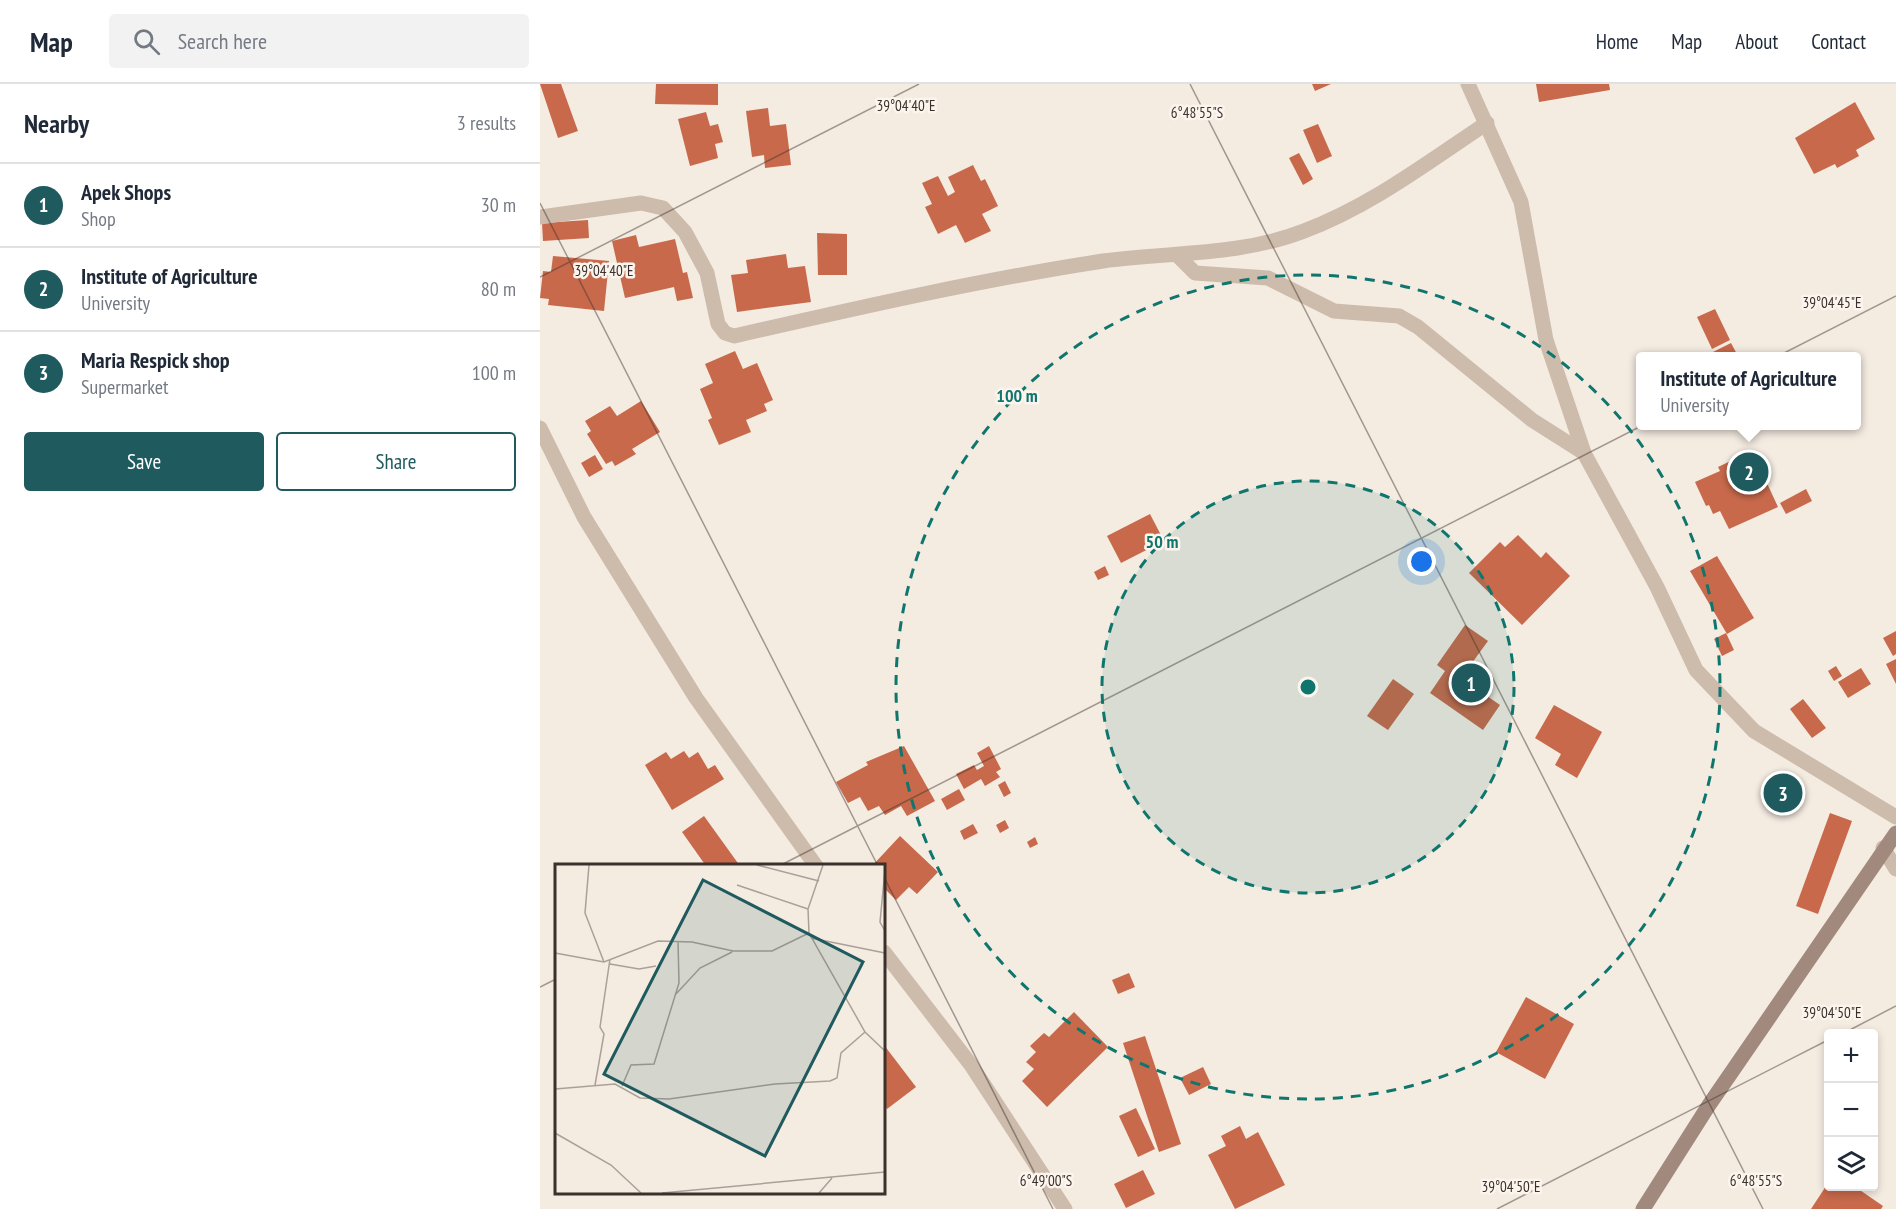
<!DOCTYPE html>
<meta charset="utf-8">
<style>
body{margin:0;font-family:"PT Sans Narrow",sans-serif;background:#f2f2f3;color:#1f2937}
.controls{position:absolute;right:18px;bottom:18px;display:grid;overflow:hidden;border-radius:6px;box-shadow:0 3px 9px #0003}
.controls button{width:54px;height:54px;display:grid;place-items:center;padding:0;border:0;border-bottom:2px solid #e0e1e3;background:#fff;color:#1f2937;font:30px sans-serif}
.you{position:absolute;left:882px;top:478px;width:21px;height:21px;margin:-15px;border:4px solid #fff;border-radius:50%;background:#1a73e8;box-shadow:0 0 0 9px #1a73e833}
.badge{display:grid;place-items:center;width:39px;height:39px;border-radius:50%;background:#1f5a5e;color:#fff;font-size:20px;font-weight:700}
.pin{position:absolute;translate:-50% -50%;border:3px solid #fff;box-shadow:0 2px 6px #0006}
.popup{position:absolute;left:1096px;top:268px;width:225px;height:78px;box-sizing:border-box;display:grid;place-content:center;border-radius:6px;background:#fff;filter:drop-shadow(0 2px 4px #0005);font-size:20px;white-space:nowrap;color:#747a83}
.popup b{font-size:22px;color:#1f2937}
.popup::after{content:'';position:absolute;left:50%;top:100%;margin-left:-12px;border:12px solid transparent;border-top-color:#fff}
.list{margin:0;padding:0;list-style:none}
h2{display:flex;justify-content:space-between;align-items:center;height:78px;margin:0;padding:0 24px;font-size:26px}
h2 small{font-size:20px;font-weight:400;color:#747a83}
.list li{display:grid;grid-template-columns:39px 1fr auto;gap:18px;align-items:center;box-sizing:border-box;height:84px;padding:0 24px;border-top:2px solid #e0e1e3}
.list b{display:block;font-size:22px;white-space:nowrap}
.list p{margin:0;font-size:20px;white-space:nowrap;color:#747a83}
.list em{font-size:20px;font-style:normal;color:#747a83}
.actions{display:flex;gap:12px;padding:18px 24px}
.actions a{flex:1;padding:14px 0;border:2px solid #1f5a5e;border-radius:6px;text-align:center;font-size:21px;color:#1f5a5e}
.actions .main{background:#1f5a5e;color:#fff}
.icon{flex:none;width:33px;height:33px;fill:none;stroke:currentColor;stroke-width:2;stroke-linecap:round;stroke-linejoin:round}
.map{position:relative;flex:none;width:1356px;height:1125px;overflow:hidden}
header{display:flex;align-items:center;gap:36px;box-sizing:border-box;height:84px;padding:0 30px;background:#fff;border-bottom:2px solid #e0e1e3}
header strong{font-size:28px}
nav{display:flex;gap:33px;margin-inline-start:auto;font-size:21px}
.search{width:420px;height:54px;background:#f2f2f3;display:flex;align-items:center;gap:15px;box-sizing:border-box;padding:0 21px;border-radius:6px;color:#747a83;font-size:22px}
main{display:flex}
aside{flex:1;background:#fff}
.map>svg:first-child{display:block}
.building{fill:#c8694b}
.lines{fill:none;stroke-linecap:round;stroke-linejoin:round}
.street{stroke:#cdbbac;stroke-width:15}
.secondary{stroke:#a18a7d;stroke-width:15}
.ticks{fill:none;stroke:#3b302b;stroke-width:1.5;stroke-opacity:0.45}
.ring{fill:none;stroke:#0f766e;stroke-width:3;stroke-dasharray:10 8}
.inset-road{fill:none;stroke:#aaa098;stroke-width:1.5}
.view{fill:#1f5a5e;fill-opacity:0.15;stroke:#1f5a5e;stroke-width:3}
.inset-edge{fill:none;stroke:#3b302b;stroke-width:3}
.ticks-label{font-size:15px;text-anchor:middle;fill:#3b302b;stroke:#fbf5ee;stroke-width:5;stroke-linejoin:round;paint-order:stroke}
.centre{fill:#0f766e;stroke:#fbf5ee;stroke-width:3}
.ring-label{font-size:18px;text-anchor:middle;font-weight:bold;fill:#0f766e;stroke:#fbf5ee;stroke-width:5;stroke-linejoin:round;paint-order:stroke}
</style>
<header>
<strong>Map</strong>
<div class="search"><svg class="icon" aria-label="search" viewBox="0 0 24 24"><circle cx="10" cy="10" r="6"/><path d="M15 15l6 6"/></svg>Search here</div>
<nav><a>Home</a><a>Map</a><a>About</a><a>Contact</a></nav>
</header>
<main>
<aside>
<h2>Nearby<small>3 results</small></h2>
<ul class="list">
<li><span class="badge">1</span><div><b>Apek Shops</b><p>Shop</p></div><em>30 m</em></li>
<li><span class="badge">2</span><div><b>Institute of Agriculture</b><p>University</p></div><em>80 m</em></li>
<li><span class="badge">3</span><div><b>Maria Respick shop</b><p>Supermarket</p></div><em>100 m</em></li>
</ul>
<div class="actions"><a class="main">Save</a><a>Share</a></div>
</aside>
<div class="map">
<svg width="1356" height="1125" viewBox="0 0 1356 1125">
<rect width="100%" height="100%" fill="#f4ebe1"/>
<g class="building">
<polygon points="0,0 21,0 38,47 18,54"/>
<polygon points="116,0 178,0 178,21 115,20"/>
<polygon points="772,0 791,0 775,7"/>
<polygon points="996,0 1069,0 1070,6 999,18"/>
<polygon points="1315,18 1335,55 1316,66 1319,72 1297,84 1295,80 1274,90 1255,54"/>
<polygon points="228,24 230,42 246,40 251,81 225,84 224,71 212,73 206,27"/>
<polygon points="166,28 170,42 178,40 183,58 175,60 178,74 150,82 138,35"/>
<polygon points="778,40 792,72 777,79 763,46"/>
<polygon points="759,69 773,95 763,101 749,74"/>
<polygon points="433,81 441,97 445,95 458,122 442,130 451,147 425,159 416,141 398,150 385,123 392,120 382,99 398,92 408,112 415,108 408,93"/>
<polygon points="48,136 49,154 3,157 2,139"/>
<polygon points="277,149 307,150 307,191 278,191"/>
<polygon points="96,151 99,163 135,155 143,189 147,188 153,214 137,217 134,203 85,214 72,157"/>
<polygon points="246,170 248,184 265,182 271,218 197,228 191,191 208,189 206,176"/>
<polygon points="13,172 69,177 64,227 8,221 9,215 0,214 3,187 11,188"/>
<polygon points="1175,225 1190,256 1172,265 1157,233"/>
<polygon points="1191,259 1198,272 1175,272 1173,268"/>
<polygon points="195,267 203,285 217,279 233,316 224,320 227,327 206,336 211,348 179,361 168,336 172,334 160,305 173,299 165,280"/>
<polygon points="101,317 120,348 92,365 96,370 75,382 72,377 66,380 47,350 51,347 45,337 70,322 77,332"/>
<polygon points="55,371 63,385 49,393 41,379"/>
<polygon points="1214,371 1238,423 1189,445 1180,427 1173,430 1169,421 1166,422 1155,398 1180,387 1178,383 1201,372 1203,376"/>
<polygon points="1266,405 1272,417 1246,430 1240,419"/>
<polygon points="610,430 624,457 581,479 567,452"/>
<polygon points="978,451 1001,474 1006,468 1030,492 982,541 929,489 960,458 965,463"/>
<polygon points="1177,472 1214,534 1187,550 1150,487"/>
<polygon points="565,482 569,491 558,496 554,488"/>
<polygon points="925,541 948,557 921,594 960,621 943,646 890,609 905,587 897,581"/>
<polygon points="1356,547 1356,570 1353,572 1343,554"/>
<polygon points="1186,549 1194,566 1182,572 1174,555"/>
<polygon points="1356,575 1356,600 1346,580"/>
<polygon points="1296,582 1302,592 1294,597 1288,587"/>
<polygon points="1321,584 1331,600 1308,614 1298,598"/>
<polygon points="853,595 874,610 848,646 827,632"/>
<polygon points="1263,615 1286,644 1272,654 1250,625"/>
<polygon points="1014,621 1062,648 1037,694 1015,681 1021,670 995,654"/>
<polygon points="364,662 395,717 367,732 361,722 345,731 339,722 328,727 320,713 308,719 296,698 328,681 326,678"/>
<polygon points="449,662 461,685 456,688 460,693 445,702 441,695 424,705 416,690 434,681 437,686 444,682 437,669"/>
<polygon points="144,667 149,674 158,668 168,685 175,681 184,695 132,726 105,681 126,668 131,675"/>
<polygon points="465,697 471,709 464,713 458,701"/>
<polygon points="419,705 425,716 407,726 401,715"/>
<polygon points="1290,729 1312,737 1278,830 1256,822"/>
<polygon points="164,732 200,782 166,782 142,748"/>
<polygon points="465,736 469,744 460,749 456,741"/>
<polygon points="433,740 438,749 424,756 420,747"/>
<polygon points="360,752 398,788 377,810 369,803 356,816 344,804 344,782 332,782"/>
<polygon points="495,753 498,760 490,764 487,758"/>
<polygon points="589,889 595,903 578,910 572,896"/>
<polygon points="986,913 1034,940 1005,995 956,968"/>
<polygon points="534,928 568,963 507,1023 482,997 494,985 486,978 496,968 490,962 504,949 509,953"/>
<polygon points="605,952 641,1060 619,1068 583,959"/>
<polygon points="344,961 376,1003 347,1025 344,1020"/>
<polygon points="663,983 671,1000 649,1011 640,994"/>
<polygon points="596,1024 615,1065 598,1073 579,1032"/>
<polygon points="700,1042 706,1055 718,1048 745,1101 695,1125 668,1071 686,1062 681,1052"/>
<polygon points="603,1086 615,1110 586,1124 574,1100"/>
<polygon points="1288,1099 1288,1102 1314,1102 1343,1122 1341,1125 1271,1125"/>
</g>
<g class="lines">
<g class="street">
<polyline points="928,0 981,118 1006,256 1044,369 1117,503 1156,586 1214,647 1356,733"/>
<path d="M0,133L101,119L123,124L145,148L167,189L178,240L185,249L194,252C317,224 439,196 563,177C630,168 700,172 764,147C831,122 888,78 947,39"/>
<polyline points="637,171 655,189 728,194 794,227 859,232 878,243 992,336 1044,369"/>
<polyline points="0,344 44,433 156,614 276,782"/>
<polyline points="1343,764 1356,785"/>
<polyline points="344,868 431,981 525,1125"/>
</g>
<polyline class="secondary" points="1103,1125 1169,1021 1356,749"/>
</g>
<path class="ticks" d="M650,0L1223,1125M0,119L338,782M0,193L379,0M239,782L1356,212M344,793L513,1125M0,903L16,895M1302,950L1356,922M957,1125L1288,956"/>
<circle cx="768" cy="603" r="206" fill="#0f766e" fill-opacity=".12"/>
<g class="ring">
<circle cx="768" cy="603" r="206"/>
<circle cx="768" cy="603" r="412"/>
</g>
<g transform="translate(15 780)">
<rect width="330" height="330" fill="#f4ebe1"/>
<path class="inset-road" d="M34,1L30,49L49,98M202,1L264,17M268,1L253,45L254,69L310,168L330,187M330,6L325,58L330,67M182,21L253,45M256,74L330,89M0,89L49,98L103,77L137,78L178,87H217L254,69M55,100L84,105L101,102M120,131L145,104L177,88M40,221L49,170L45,163L55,95M67,222L76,201L99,200L124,119L123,77M0,225L60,220L85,234L114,235L220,220L275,217L282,214L286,189L310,168M0,269L56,301L86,329M107,329L330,308M264,329L277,314"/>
<path class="view" d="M148,16L308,98L210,292L49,210Z"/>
<rect width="330" height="330" class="inset-edge"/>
</g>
<g class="ticks-label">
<text x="366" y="27">39°04'40"E</text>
<text x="657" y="34">6°48'55"S</text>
<text x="64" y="192">39°04'40"E</text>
<text x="1292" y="224">39°04'45"E</text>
<text x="1292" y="934">39°04'50"E</text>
<text x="506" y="1102">6°49'00"S</text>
<text x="1216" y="1102">6°48'55"S</text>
<text x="971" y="1108">39°04'50"E</text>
</g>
<circle cx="768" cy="603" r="9" class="centre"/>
<g class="ring-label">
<text x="477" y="318">100 m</text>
<text x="622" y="464">50 m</text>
</g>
</svg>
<div class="controls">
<button>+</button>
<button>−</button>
<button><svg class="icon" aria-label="layers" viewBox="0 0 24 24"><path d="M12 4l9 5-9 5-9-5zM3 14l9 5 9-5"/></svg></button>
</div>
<div class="you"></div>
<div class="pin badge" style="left:931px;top:599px">1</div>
<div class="pin badge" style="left:1209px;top:388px">2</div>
<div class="popup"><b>Institute of Agriculture</b>University</div>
<div class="pin badge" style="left:1243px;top:709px">3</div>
</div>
</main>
